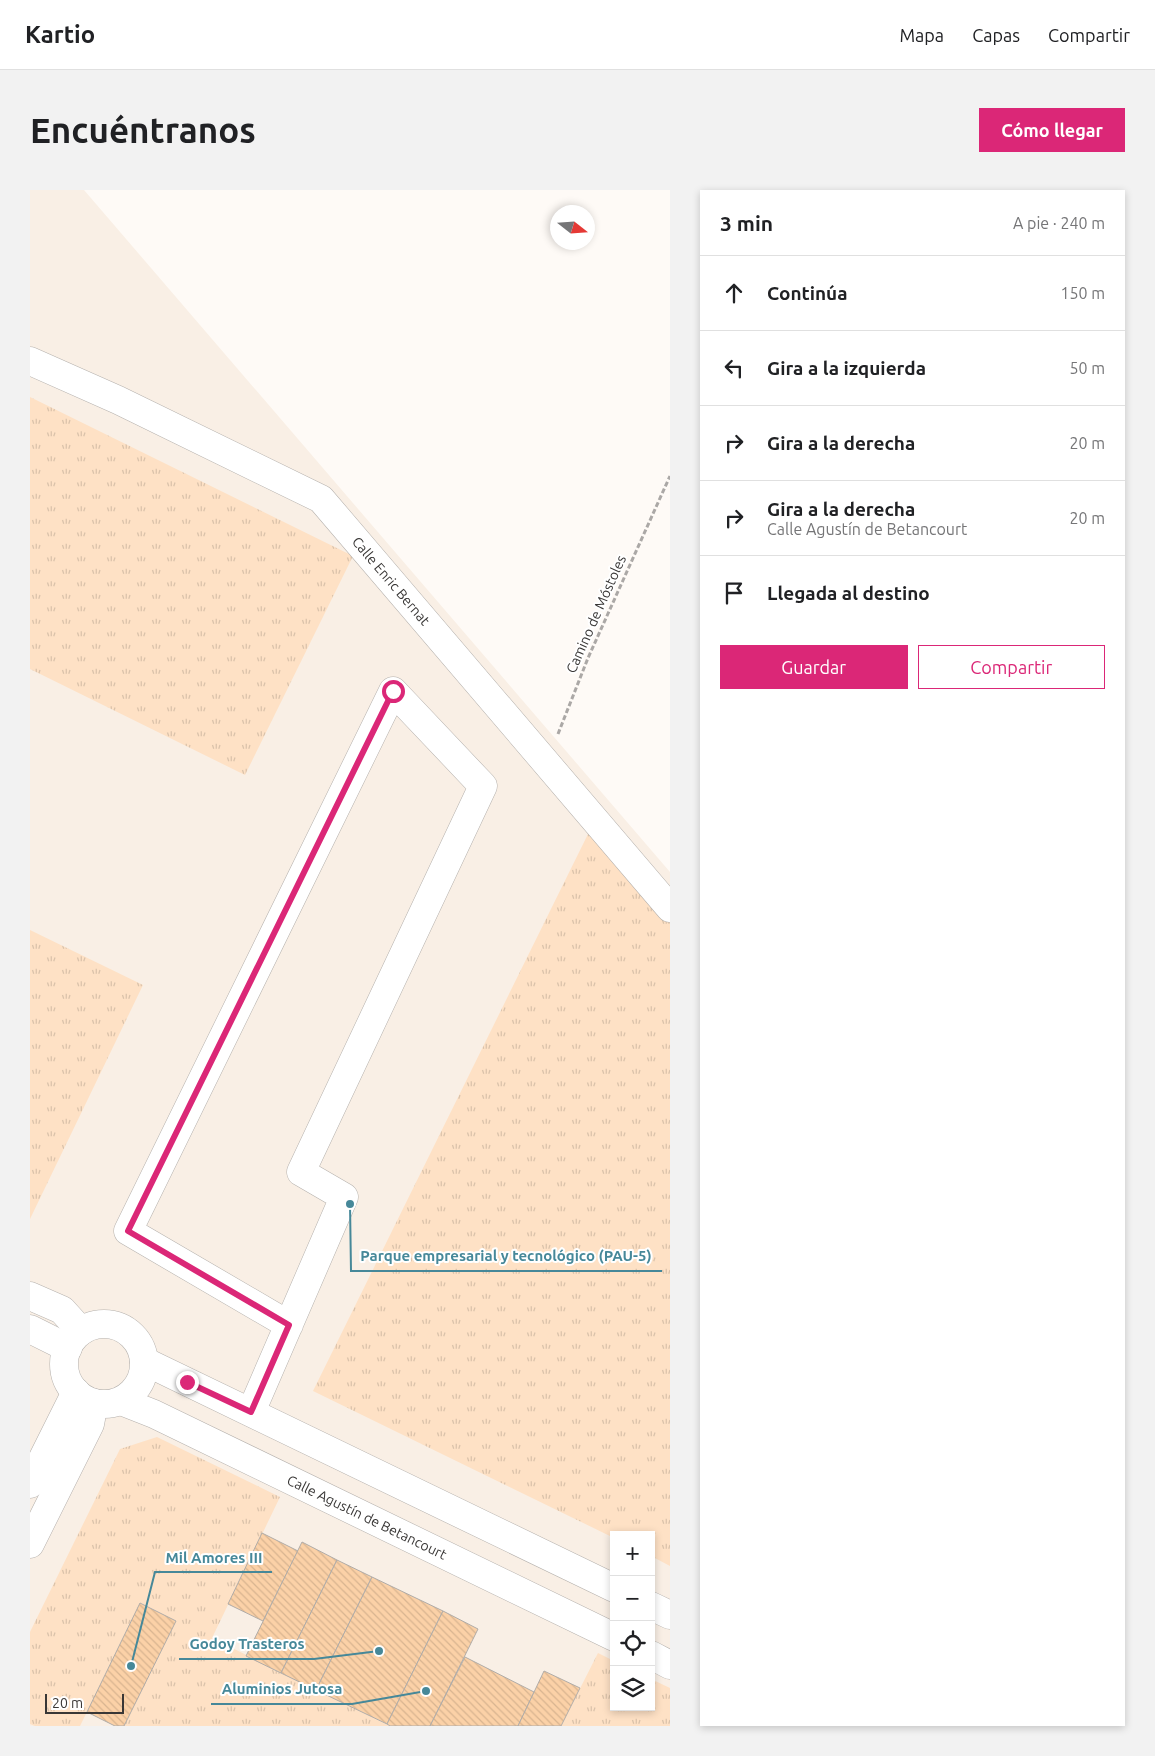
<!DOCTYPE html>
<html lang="es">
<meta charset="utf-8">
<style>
body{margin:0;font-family:Ubuntu,sans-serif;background:#f2f2f2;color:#202124}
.controls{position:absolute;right:15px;bottom:15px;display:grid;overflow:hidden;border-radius:0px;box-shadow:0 2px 8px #0003}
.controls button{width:45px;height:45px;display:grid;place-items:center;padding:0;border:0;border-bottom:1px solid #e0e0e0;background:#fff;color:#202124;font:25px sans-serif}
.compass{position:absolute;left:520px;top:15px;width:45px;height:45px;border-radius:50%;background:#fff;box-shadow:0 2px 8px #0003;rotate:107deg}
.scale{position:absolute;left:15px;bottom:12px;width:79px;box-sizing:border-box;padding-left:5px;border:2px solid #393736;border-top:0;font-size:14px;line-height:18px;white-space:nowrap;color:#393736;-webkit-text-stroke:4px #fff;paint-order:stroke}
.stop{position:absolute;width:15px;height:15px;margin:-11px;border:4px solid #db2777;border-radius:50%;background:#fff}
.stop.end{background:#db2777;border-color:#fff;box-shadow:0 1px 5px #0008}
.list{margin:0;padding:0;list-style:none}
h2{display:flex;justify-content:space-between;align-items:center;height:65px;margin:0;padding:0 20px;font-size:21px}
h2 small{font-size:16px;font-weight:400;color:#757577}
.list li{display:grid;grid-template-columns:32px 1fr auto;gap:15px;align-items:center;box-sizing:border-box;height:75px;padding:0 20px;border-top:1px solid #e0e0e0}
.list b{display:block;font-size:19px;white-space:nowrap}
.list p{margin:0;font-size:16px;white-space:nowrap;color:#757577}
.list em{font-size:16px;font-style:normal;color:#757577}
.actions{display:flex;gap:10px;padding:15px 20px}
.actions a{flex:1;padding:11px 0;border:1px solid #db2777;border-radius:0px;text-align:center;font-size:18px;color:#db2777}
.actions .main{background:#db2777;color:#fff}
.icon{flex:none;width:28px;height:28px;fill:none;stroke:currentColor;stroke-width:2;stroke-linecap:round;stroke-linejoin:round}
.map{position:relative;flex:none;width:640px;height:1536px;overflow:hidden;border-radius:0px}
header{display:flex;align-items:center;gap:30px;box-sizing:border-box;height:70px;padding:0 25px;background:#fff;border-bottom:1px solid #e0e0e0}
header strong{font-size:24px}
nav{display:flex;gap:28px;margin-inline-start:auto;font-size:18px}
.intro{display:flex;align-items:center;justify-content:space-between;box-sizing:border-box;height:120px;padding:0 30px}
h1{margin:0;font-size:35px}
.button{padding:12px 22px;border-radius:0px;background:#db2777;color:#fff;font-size:18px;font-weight:700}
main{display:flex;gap:30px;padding:0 30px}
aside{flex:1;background:#fff;border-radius:0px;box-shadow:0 2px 8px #0003}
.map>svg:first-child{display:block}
.built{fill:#f9efe5;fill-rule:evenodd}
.grass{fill:url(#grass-tufts)}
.building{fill:url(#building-back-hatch);stroke:#b0aca8}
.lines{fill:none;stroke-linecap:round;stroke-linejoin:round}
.minor-casing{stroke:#b5b1ad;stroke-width:29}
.path{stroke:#aba8a6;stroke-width:3;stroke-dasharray:5 2.5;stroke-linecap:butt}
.minor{stroke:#fff;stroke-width:28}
.route{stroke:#db2777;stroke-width:6}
.labels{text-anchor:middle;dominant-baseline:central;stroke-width:4;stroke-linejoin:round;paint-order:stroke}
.street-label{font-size:14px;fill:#393736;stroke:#fff}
.leader{fill:none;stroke:#468899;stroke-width:2}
.callout-dot{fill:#468899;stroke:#fff;stroke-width:2}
.callout-label{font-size:15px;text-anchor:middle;font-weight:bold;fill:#468899;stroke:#fff;stroke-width:4;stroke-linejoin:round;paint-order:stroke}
</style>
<header>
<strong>Kartio</strong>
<nav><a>Mapa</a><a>Capas</a><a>Compartir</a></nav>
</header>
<div class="intro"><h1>Encuéntranos</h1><a class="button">Cómo llegar</a></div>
<main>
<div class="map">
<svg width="640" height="1536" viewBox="0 0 640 1536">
<defs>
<pattern id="grass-tufts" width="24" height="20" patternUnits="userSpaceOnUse" patternTransform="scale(1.25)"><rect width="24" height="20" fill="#fee1c5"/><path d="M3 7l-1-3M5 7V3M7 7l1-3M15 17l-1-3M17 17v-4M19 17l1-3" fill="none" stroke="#dac2aa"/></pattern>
<pattern id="building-back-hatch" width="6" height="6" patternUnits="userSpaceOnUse" patternTransform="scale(1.25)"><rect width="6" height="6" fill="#fbd1a7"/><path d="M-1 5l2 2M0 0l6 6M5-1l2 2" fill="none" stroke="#d8b490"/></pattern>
</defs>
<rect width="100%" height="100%" fill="#fefaf6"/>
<path class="built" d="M0,0H54L640,682V1536H0ZM584,1345H621V1517H584Z"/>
<g class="grass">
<polygon points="0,207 323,366 215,585 0,479"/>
<polygon points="560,640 640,733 640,1376 621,1366 621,1345 584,1345 584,1348 283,1201"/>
<polygon points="0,740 113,795 0,1029"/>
<polygon points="127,1247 250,1307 182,1448 360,1536 94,1536 145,1431 111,1413 50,1536 5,1536 0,1534 0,1442 90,1259"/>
<polygon points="568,1463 584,1471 584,1517 621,1517 621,1489 640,1498 640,1536 531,1536"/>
</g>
<g class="building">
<polygon points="232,1343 268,1361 233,1431 198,1414"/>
<polygon points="272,1352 307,1370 251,1483 216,1466"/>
<polygon points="307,1370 342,1387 286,1500 251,1483"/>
<polygon points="342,1387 413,1421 357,1534 286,1500"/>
<polygon points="110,1413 146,1431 94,1536 85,1536 57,1522"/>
<polygon points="413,1421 448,1439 400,1536 360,1536 357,1534"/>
<polygon points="435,1467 504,1502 488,1536 400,1536"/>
<polygon points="514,1481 550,1498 531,1536 488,1536"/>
</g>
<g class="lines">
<g class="minor-casing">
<g id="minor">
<path id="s1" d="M0,171L88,210L291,309L640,718"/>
<polyline points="0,1106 32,1120 51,1141"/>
<circle cx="74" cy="1174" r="40"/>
<polyline points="0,1139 38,1158"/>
<polyline points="114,1171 584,1398"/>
<path id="s2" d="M91,1211L124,1224L157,1240L584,1447"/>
<polyline points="221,1222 314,1007 271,982 453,596 363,501 98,1041 259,1135"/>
<polyline points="0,1294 46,1202"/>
<polyline points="0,1354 60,1234 64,1213"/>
<polyline points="621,1416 640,1425"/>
<polyline points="621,1465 640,1475"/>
</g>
</g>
<polyline class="path" points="528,544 558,468 640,286"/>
<use href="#minor" class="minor"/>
</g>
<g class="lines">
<polyline class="route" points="157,1192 221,1222 259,1135 98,1041 363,501"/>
</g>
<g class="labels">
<g class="street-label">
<text stroke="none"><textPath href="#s1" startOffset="430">Calle Enric Bernat</textPath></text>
<text transform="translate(566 424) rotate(-66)">Camino de Móstoles</text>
<text stroke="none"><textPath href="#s2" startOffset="272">Calle Agustín de Betancourt</textPath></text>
</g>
</g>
<path class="leader" d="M320 1014L321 1081H632M101 1476L125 1382H242M349 1461L284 1469H149M396 1501L322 1514H181"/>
<g class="callout-dot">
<circle cx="320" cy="1014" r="5"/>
<circle cx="101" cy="1476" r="5"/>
<circle cx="349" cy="1461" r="5"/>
<circle cx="396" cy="1501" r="5"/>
</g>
<g class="callout-label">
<text x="476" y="1071">Parque empresarial y tecnológico (PAU-5)</text>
<text x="184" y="1373">Mil Amores III</text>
<text x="217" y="1459">Godoy Trasteros</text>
<text x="252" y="1504">Aluminios Jutosa</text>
</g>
</svg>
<div class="controls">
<button>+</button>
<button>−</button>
<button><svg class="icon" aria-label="locate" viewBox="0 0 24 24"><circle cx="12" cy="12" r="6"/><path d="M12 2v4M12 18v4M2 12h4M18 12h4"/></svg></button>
<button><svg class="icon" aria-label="layers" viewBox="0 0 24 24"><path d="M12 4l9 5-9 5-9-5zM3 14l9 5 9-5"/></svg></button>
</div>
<svg class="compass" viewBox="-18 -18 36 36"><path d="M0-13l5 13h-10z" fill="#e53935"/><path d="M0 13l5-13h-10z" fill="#757577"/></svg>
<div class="scale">20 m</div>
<div class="stop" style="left:363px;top:501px"></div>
<div class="stop end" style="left:157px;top:1192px"></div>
</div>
<aside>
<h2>3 min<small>A pie · 240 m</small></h2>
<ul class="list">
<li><svg class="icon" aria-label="ahead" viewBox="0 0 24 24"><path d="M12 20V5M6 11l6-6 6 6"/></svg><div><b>Continúa</b></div><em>150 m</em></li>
<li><svg class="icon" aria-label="left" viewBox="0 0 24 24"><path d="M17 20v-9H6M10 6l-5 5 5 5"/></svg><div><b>Gira a la izquierda</b></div><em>50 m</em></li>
<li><svg class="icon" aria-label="right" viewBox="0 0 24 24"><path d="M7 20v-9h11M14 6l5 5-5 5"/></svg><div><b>Gira a la derecha</b></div><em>20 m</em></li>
<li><svg class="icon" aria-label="right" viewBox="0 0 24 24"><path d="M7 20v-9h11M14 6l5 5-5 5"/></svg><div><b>Gira a la derecha</b><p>Calle Agustín de Betancourt</p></div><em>20 m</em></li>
<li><svg class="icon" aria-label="arrive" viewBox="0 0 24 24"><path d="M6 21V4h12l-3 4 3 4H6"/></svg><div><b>Llegada al destino</b></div></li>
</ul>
<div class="actions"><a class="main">Guardar</a><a>Compartir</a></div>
</aside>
</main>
